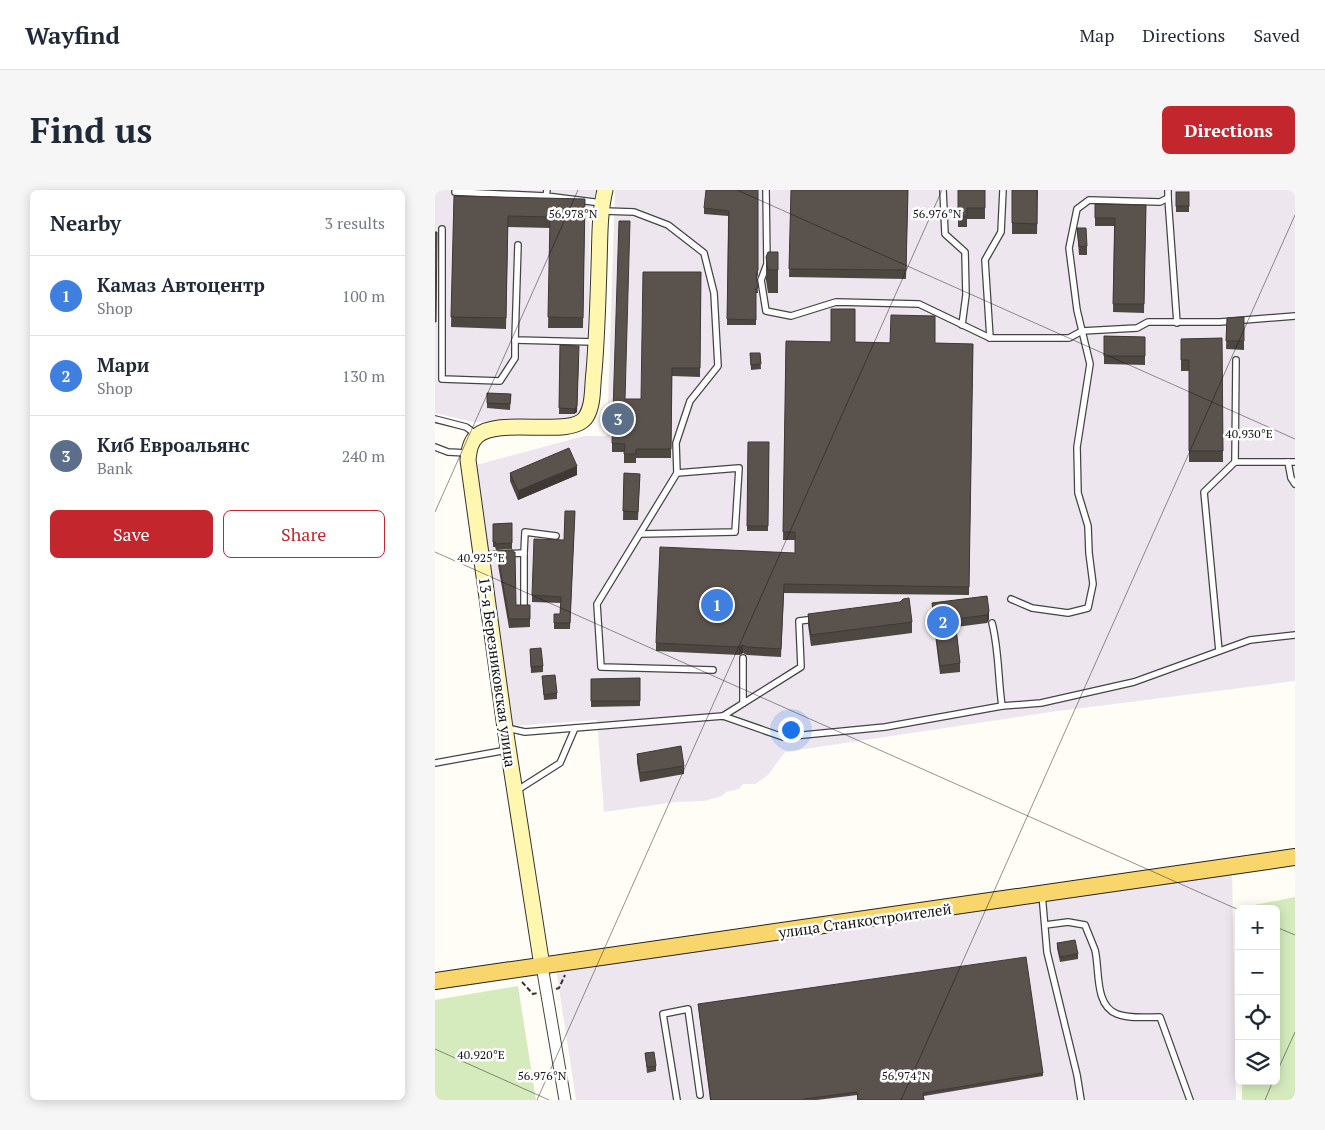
<!DOCTYPE html>
<meta charset="utf-8">
<style>
body{margin:0;font-family:"PT Serif",serif;background:#f6f6f7;color:#1f2937}
.controls{position:absolute;right:15px;bottom:15px;display:grid;overflow:hidden;border-radius:8px;box-shadow:0 2px 12px #0003}
.controls button{width:45px;height:45px;display:grid;place-items:center;padding:0;border:0;border-bottom:1px solid #e0e1e3;background:#fff;color:#1f2937;font:25px sans-serif}
.you{position:absolute;left:355px;top:539px;width:18px;height:18px;margin:-12px;border:4px solid #fff;border-radius:50%;background:#1a73e8;box-shadow:0 0 0 8px #1a73e833}
.badge{display:grid;place-items:center;width:32px;height:32px;border-radius:50%;background:#c4262e;color:#fff;font-size:16px;font-weight:700}
.pin{position:absolute;translate:-50% -50%;border:2px solid #fff;box-shadow:0 1px 5px #0006}
.list{margin:0;padding:0;list-style:none}
h2{display:flex;justify-content:space-between;align-items:center;height:65px;margin:0;padding:0 20px;font-size:21px}
h2 small{font-size:16px;font-weight:400;color:#747a83}
.list li{display:grid;grid-template-columns:32px 1fr auto;gap:15px;align-items:center;box-sizing:border-box;height:80px;padding:0 20px;border-top:1px solid #e0e1e3}
.list b{display:block;font-size:19px;white-space:nowrap}
.list p{margin:0;font-size:16px;white-space:nowrap;color:#747a83}
.list em{font-size:16px;font-style:normal;color:#747a83}
.actions{display:flex;gap:10px;padding:15px 20px}
.actions a{flex:1;padding:11px 0;border:1px solid #c4262e;border-radius:8px;text-align:center;font-size:18px;color:#c4262e}
.actions .main{background:#c4262e;color:#fff}
.icon{flex:none;width:28px;height:28px;fill:none;stroke:currentColor;stroke-width:2;stroke-linecap:round;stroke-linejoin:round}
.map{position:relative;flex:none;width:860px;height:910px;overflow:hidden;border-radius:8px}
header{display:flex;align-items:center;gap:30px;box-sizing:border-box;height:70px;padding:0 25px;background:#fff;border-bottom:1px solid #e0e1e3}
header strong{font-size:24px}
nav{display:flex;gap:28px;margin-inline-start:auto;font-size:18px}
.intro{display:flex;align-items:center;justify-content:space-between;box-sizing:border-box;height:120px;padding:0 30px}
h1{margin:0;font-size:35px}
.button{padding:12px 22px;border-radius:8px;background:#c4262e;color:#fff;font-size:18px;font-weight:700}
main{display:flex;gap:30px;padding:0 30px}
aside{flex:1;background:#fff;border-radius:8px;box-shadow:0 2px 12px #0003}
.map>svg:first-child{display:block}
.industrial{fill:#eee6ef}
.green{fill:#d5ebbd}
.lines{fill:none;stroke-linecap:round;stroke-linejoin:round}
.lane-casing{stroke:#444;stroke-width:8}
.street-casing{stroke:#444;stroke-width:13}
.secondary-casing{stroke:#333;stroke-width:17}
.primary-casing{stroke:#222;stroke-width:18}
.path{stroke:#333;stroke-width:2;stroke-dasharray:5 2.5;stroke-linecap:butt}
.lane{stroke:#fff;stroke-width:5.5}
.street{stroke:#fff;stroke-width:11}
.secondary{stroke:#fff6b0;stroke-width:15}
.primary{stroke:#f9d66b;stroke-width:16}
.wall{fill:#4d4742}
.shaded-wall{fill:#3f3936}
.building{fill:#5a524d;stroke:#3f3936}
.ticks{fill:none;stroke:#111;stroke-width:1;stroke-opacity:0.45}
.labels{text-anchor:middle;dominant-baseline:central;stroke-width:5;stroke-linejoin:round;paint-order:stroke}
.street-label{font-size:15px;fill:#111;stroke:#fff}
.ticks-label{font-size:12px;text-anchor:middle;fill:#111;stroke:#fff;stroke-width:5;stroke-linejoin:round;paint-order:stroke}
</style>
<header>
<strong>Wayfind</strong>
<nav><a>Map</a><a>Directions</a><a>Saved</a></nav>
</header>
<div class="intro"><h1>Find us</h1><a class="button">Directions</a></div>
<main>
<aside>
<h2>Nearby<small>3 results</small></h2>
<ul class="list">
<li><span class="badge" style="background:#3f7fe0">1</span><div><b>Камаз Автоцентр</b><p>Shop</p></div><em>100 m</em></li>
<li><span class="badge" style="background:#3f7fe0">2</span><div><b>Мари</b><p>Shop</p></div><em>130 m</em></li>
<li><span class="badge" style="background:#5c6f8a">3</span><div><b>Киб Евроальянс</b><p>Bank</p></div><em>240 m</em></li>
</ul>
<div class="actions"><a class="main">Save</a><a>Share</a></div>
</aside>
<div class="map">
<svg width="860" height="910" viewBox="0 0 860 910">
<rect width="100%" height="100%" fill="#fffdf5"/>
<g class="industrial">
<polygon points="0,0 163,0 155,25 153,167 148,223 144,228 123,231 38,232 0,223"/>
<polygon points="180,0 860,0 860,491 616,522 350,562 332,586 320,594 308,594 304,599 291,602 287,606 269,611 241,612 169,622 162,530 78,536 41,275 149,246 172,246"/>
<polygon points="797,679 801,910 141,910 121,779"/>
</g>
<g class="green">
<polygon points="860,707 860,910 807,910 807,891 841,891 841,719 805,718"/>
<polygon points="83,796 101,910 0,910 0,810"/>
</g>
<g class="lines">
<g class="lane-casing">
<g id="lane">
<polyline points="112,0 111,6 167,13"/>
<polyline points="331,0 332,74 326,90 331,121 356,126 401,112 484,114 555,148 634,148 647,141 702,138 713,132 785,132 860,126"/>
<polyline points="508,0 510,44 530,62 531,105 527,135"/>
<polyline points="20,2 111,6"/>
<polyline points="733,8 742,133"/>
<polyline points="169,21 199,22 233,35 269,63 279,103 283,176 255,211 241,253 242,283 162,414 166,477 278,480"/>
<polyline points="7,39 7,189 65,191 80,168 80,150"/>
<polyline points="83,55 80,150 159,152"/>
<polyline points="555,148 550,70 566,42 568,0"/>
<polyline points="0,229 31,237 42,245"/>
<polyline points="0,257 13,262 32,263"/>
<polyline points="800,272 860,272"/>
<polyline points="853,272 856,288 860,294"/>
<polyline points="206,344 300,342 304,278 242,283"/>
<polyline points="89,363 90,342 121,346"/>
<polyline points="48,365 89,363 89,417"/>
<polyline points="576,409 597,418 633,423 653,418 658,394 654,363 653,336 643,303 642,257 655,174 642,120 634,58 642,19 654,10 725,12 733,8 733,0"/>
<path d="M557,433C564,460 563,489 567,516"/>
<polyline points="784,461 769,302 800,272 801,170"/>
<polyline points="308,468 308,513"/>
<polyline points="288,526 366,477 364,431 380,429"/>
<polyline points="72,538 90,542 288,526 348,547 450,537 567,516 606,513 699,492 815,450 860,445"/>
<polyline points="0,573 72,560"/>
<polyline points="81,601 125,573 140,538"/>
<polyline points="607,704 612,762 642,885 646,910"/>
<path d="M610,735L633,732L650,735C653,743 657,752 660,760C665,780 659,815 682,824C695,829 711,827 725,827L755,910"/>
<polyline points="242,910 228,824 253,819 265,905"/>
</g>
</g>
<g class="street-casing">
<polyline id="street" points="107,776 130,910"/>
</g>
<g class="secondary-casing">
<path id="secondary" d="M107,776L70,538L33,270C34,261 35,252 42,246C64,226 137,249 151,227C159,214 157,196 159,182C162,146 163,111 164,76C165,50 164,25 170,0"/>
</g>
<g class="primary-casing">
<polyline id="primary" points="0,791 860,667"/>
</g>
<g class="path">
<polyline points="87,792 98,804 102,803"/>
<polyline points="121,799 124,798 130,785"/>
</g>
<use href="#lane" class="lane"/>
<use href="#street" class="street"/>
<use href="#secondary" class="secondary"/>
<use href="#primary" class="primary"/>
</g>
<g class="wall">
<polygon points="323,0 323,85 322,88 323,103 321,103 321,135 292,135 293,26 269,24 269,18"/>
<polygon points="356,0 473,0 471,89 354,87"/>
<polygon points="523,0 550,0 550,29 532,29 532,37 523,37"/>
<polygon points="577,0 603,0 602,44 577,44"/>
<rect x="741" y="2" width="13" height="20"/>
<polygon points="19,6 150,9 148,138 113,138 115,38 73,37 71,139 16,137"/>
<polygon points="660,14 711,15 709,123 678,122 679,36 660,36"/>
<polygon points="642,38 652,56 652,65 644,65"/>
<polygon points="343,62 343,103 333,103 331,90 331,67"/>
<polygon points="266,82 265,187 237,186 236,268 201,268 201,273 189,273 189,262 177,262 177,253 190,209 206,209"/>
<polygon points="809,127 809,160 791,159 792,128"/>
<polygon points="669,146 710,147 710,175 669,174"/>
<polygon points="787,148 788,272 754,272 754,181 746,181 746,149"/>
<polygon points="351,151 538,154 534,405 349,403 346,467 312,465 308,463 304,465 221,461 221,453 360,363 360,350 348,350"/>
<polygon points="125,155 142,222 139,224 124,224"/>
<polygon points="315,163 325,163 326,179 316,180"/>
<polygon points="52,203 76,204 75,220 52,218"/>
<polygon points="313,252 334,252 333,341 312,341"/>
<polygon points="75,283 142,285 83,310 75,291"/>
<polygon points="189,283 205,284 203,330 188,330"/>
<polygon points="140,321 135,439 119,439 119,424 125,424 126,413 97,412 97,405 129,350"/>
<polygon points="77,333 77,359 61,360 60,357 58,357 58,334"/>
<polygon points="62,361 81,415 95,415 95,437 74,438 62,369"/>
<polygon points="552,406 554,429 552,433 521,437 525,473 525,482 505,484 497,421 497,413"/>
<polygon points="373,424 477,432 477,443 376,456 373,435"/>
<polygon points="95,459 108,476 108,482 96,483"/>
<polygon points="107,486 122,503 122,509 109,510"/>
<polygon points="205,488 205,516 156,517 156,489"/>
<polygon points="202,564 249,576 249,584 205,592 202,572"/>
<polygon points="622,753 643,764 643,769 625,772 622,758"/>
<polygon points="263,814 608,883 608,886 489,906 489,910 422,910 422,905 382,910 275,910"/>
<polygon points="210,863 221,876 221,881 212,883"/>
</g>
<g class="shaded-wall">
<polygon points="144,161 142,222 139,224 139,219"/>
<polygon points="142,276 142,285 83,310 83,301"/>
<polygon points="554,421 554,429 552,433 552,425"/>
<polygon points="308,455 308,463 304,465 304,457"/>
</g>
<g class="building">
<polygon points="271,0 323,0 323,80 321,85 323,98 321,98 321,130 292,129 294,21 269,18"/>
<polygon points="356,0 473,0 471,80 354,79"/>
<polygon points="523,0 550,0 550,18 532,18 532,26 523,26"/>
<polygon points="577,0 602,0 602,34 577,33"/>
<rect x="741" y="2" width="13" height="14"/>
<polygon points="19,6 150,9 148,128 113,127 115,27 73,26 71,128 16,127"/>
<polygon points="660,14 711,15 709,114 678,114 680,28 660,28"/>
<polygon points="184,31 195,31 190,209 206,209 208,82 266,82 265,178 237,178 236,259 201,259 201,264 189,264 190,254 177,253"/>
<polygon points="642,38 651,38 652,56 644,57"/>
<polygon points="0,42 2,42 1,132 0,132"/>
<polygon points="333,62 343,62 343,80 333,80 331,67"/>
<polygon points="396,119 420,119 420,152 455,153 456,125 500,126 500,153 538,154 534,397 349,394 346,459 312,457 308,455 304,457 221,453 225,357 360,363 360,342 348,342 351,151 396,152"/>
<polygon points="809,127 809,151 791,151 792,128"/>
<polygon points="669,146 710,147 710,166 669,166"/>
<polygon points="787,148 788,261 754,261 754,170 746,170 746,149"/>
<polygon points="125,155 144,156 142,216 139,219 124,218"/>
<polygon points="315,163 325,163 326,174 316,175"/>
<polygon points="52,203 76,204 75,214 52,213"/>
<polygon points="313,252 334,252 333,336 312,336"/>
<polygon points="134,258 142,276 83,301 75,283"/>
<polygon points="189,283 205,284 203,322 188,321"/>
<polygon points="130,321 140,321 135,433 119,433 119,424 125,424 126,407 97,405 99,349 129,350"/>
<polygon points="77,333 77,353 61,354 60,352 58,352 58,334"/>
<polygon points="78,360 78,362 80,362 81,415 95,415 95,429 74,429 62,361"/>
<polygon points="552,406 554,421 552,425 520,429 525,473 505,476 497,413"/>
<polygon points="474,408 477,432 376,445 373,424 465,412 468,409"/>
<polygon points="106,458 108,476 96,477 95,459"/>
<polygon points="120,485 122,503 109,505 107,486"/>
<polygon points="205,488 205,511 156,511 156,489"/>
<polygon points="246,556 249,576 205,583 202,564"/>
<polygon points="640,750 643,764 625,767 622,753"/>
<polygon points="591,767 608,883 488,903 489,910 423,910 422,902 369,909 369,910 276,910 263,814"/>
<polygon points="219,862 221,876 212,877 210,863"/>
</g>
<path class="ticks" d="M302,0L860,249M0,322L143,0M0,362L804,720M841,737L860,745M0,859L114,910M841,884L860,842M102,910L507,0M466,910L860,25M830,910L838,891"/>
<g class="labels">
<g class="street-label">
<text transform="translate(63 482) rotate(82)">13-я Березниковская улица</text>
<text transform="translate(430 730) rotate(-8)">улица Станкостроителей</text>
</g>
</g>
<g class="ticks-label">
<text x="138" y="28">56.978°N</text>
<text x="502" y="28">56.976°N</text>
<text x="814" y="248">40.930°E</text>
<text x="46" y="372">40.925°E</text>
<text x="46" y="869">40.920°E</text>
<text x="107" y="890">56.976°N</text>
<text x="471" y="890">56.974°N</text>
</g>
</svg>
<div class="controls">
<button>+</button>
<button>−</button>
<button><svg class="icon" aria-label="locate" viewBox="0 0 24 24"><circle cx="12" cy="12" r="6"/><path d="M12 2v4M12 18v4M2 12h4M18 12h4"/></svg></button>
<button><svg class="icon" aria-label="layers" viewBox="0 0 24 24"><path d="M12 4l9 5-9 5-9-5zM3 14l9 5 9-5"/></svg></button>
</div>
<div class="you"></div>
<div class="pin badge" style="left:282px;top:415px;background:#3f7fe0">1</div>
<div class="pin badge" style="left:508px;top:432px;background:#3f7fe0">2</div>
<div class="pin badge" style="left:183px;top:229px;background:#5c6f8a">3</div>
</div>
</main>
